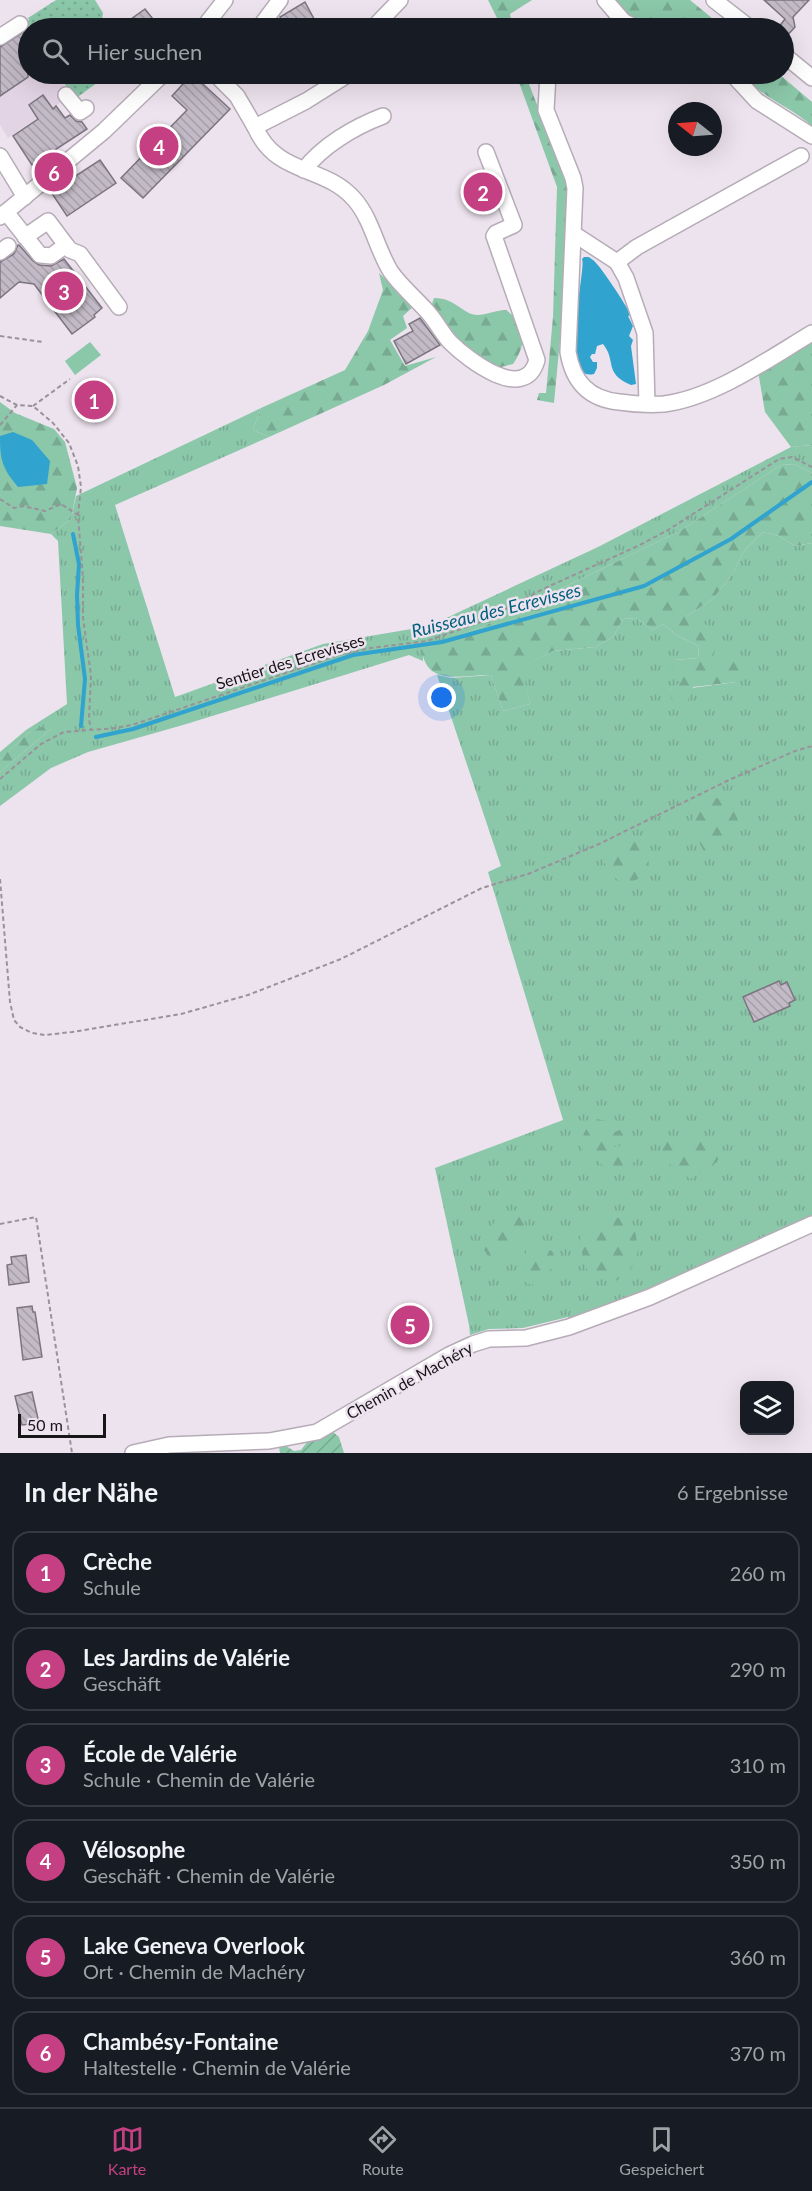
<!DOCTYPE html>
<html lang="de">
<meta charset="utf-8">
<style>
body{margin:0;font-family:Lato,sans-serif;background:#20242c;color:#f1f3f6}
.controls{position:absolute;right:18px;bottom:18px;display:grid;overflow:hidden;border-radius:12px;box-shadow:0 6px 24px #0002}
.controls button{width:54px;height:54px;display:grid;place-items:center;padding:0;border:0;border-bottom:2px solid #363941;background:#171b24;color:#f1f3f6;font:30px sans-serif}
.compass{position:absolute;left:668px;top:102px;width:54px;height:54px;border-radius:50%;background:#171b24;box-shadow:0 6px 24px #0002;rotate:287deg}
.scale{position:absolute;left:18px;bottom:15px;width:88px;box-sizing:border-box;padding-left:6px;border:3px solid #181519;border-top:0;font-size:16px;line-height:21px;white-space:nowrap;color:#181519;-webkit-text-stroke:4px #ede3ee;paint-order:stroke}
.you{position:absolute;left:442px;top:698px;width:21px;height:21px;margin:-15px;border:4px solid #fff;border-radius:50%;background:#1a73e8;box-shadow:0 0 0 9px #1a73e833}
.badge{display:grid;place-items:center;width:39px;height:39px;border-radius:50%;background:#c54082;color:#fff;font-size:20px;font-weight:700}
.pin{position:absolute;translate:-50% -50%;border:3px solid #fff;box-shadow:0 2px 6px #0006}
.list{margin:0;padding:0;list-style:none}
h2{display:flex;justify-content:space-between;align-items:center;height:78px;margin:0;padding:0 24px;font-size:26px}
h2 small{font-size:20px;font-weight:400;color:#9ea1a6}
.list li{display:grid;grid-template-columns:39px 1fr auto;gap:18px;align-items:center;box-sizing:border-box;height:84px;margin:0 12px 12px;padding:0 12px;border:2px solid #363941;border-radius:18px}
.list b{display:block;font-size:22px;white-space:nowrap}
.list p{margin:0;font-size:20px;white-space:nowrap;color:#9ea1a6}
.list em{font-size:20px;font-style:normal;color:#9ea1a6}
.icon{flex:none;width:33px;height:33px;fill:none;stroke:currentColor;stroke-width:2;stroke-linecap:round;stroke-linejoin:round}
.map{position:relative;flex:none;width:812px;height:1453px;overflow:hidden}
.search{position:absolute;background:#171b24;box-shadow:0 6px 24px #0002;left:18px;right:18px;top:18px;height:66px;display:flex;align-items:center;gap:15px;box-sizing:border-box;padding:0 21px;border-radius:33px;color:#9ea1a6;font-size:22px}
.sheet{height:654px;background:#171b24}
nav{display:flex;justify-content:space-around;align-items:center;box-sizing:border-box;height:84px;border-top:2px solid #363941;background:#171b24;font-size:16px;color:#9ea1a6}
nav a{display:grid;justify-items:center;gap:3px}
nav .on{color:#c54082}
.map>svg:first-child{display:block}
.built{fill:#e3d4e5}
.grass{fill:url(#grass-tufts)}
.forest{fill:url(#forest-firs)}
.park{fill:url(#park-dots)}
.garden{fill:url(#garden-furrows)}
.pitch{fill:#8bc7a9}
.water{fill:#30a3ce}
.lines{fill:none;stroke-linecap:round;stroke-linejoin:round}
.stream{stroke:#30a3ce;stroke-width:4}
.building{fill:url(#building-back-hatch);stroke:#7c7580;stroke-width:1.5}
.minor-casing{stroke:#b6acb7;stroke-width:18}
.path{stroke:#99929a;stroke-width:2;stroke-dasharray:4.5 3;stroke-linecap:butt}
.minor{stroke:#fff;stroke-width:15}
.labels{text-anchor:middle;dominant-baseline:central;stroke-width:5;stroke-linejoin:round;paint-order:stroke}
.street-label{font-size:16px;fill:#181519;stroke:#ede3ee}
.water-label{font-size:18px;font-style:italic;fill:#015f7c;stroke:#ede3ee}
</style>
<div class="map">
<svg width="812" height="1453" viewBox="0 0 812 1453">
<defs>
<pattern id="grass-tufts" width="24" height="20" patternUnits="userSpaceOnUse" patternTransform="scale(1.5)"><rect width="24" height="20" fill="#8bc7a9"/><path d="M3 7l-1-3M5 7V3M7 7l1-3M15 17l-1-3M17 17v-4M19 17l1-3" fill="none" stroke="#77aa91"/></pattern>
<pattern id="forest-firs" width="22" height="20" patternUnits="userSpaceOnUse" patternTransform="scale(1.5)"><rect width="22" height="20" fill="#8bc7a9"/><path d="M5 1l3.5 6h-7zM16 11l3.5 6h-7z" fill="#77aa91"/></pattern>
<pattern id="park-dots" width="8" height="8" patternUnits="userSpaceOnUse" patternTransform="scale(1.5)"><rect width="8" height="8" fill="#8bc7a9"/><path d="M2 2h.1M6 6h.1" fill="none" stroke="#77aa91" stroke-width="1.8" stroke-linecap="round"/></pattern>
<pattern id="garden-furrows" width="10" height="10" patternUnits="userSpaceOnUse" patternTransform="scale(1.5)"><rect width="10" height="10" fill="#8bc7a9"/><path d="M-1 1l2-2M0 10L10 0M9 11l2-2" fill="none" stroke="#77aa91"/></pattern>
<pattern id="building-back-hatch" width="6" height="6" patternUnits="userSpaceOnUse" patternTransform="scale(1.5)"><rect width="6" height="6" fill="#c2bac6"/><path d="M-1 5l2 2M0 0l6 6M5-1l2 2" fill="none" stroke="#a69faa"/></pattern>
</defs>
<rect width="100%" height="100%" fill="#ede3ee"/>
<g class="built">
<polygon points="89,0 107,28 28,28 28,74 102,74 8,138 0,125 0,42 24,24"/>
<polygon points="96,377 118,409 96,425 72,396"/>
</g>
<g class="grass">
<polygon points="261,408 253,430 269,437 115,505 175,697 323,644 429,626 598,547 791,447 812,445 812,473 794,464 781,465 680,531 484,626 423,650 423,661 409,655 183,725 88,752 51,768 0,806 0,772 51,729 30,732 0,759 0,752 26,730 67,704 58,541 51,534 71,519 76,496"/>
<polygon points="763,532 779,536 795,546 812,543 812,1219 731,1257 571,1323 568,1317 523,1328 489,1329 470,1335 469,1325 435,1168 563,1120 488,872 501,866 437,675 451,678 491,675 503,711 530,704 521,667 553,651 595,647 613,637 623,619 636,618 653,630 663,624 678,636 699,646 698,658 674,660 683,681 668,691 737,682 738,660 711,660 687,616 714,598 733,573 744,551"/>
</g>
<g class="forest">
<polygon points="488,0 532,0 510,14 513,28 502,28"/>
<polygon points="611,0 690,0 724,28 696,28 637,20 611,2"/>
<polygon points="516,74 525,74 569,186 561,329 554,403 537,400 539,393 546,393 553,317 557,187"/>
<path d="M743,74H779L812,102V126C790,106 761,98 743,74Z"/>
<polygon points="379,273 414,306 403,316 407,328 390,340 405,366 436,357 384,385 269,437 253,430 261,408 345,370 368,331 383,290"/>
<path d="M434,298C457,298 462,315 478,315C484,315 498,310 506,310C527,325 527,344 513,364L494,369C470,350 449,332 431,307Z"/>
<polygon points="812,336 812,445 791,447 765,412 758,371"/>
<polygon points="0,402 15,413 54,429 65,442 77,488 71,519 51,534 0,526"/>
<path d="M794,464L812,473V543L795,546L779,536L763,532L744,551L733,573L714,598L687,616L720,631L712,660H738L744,670L737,682L693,687L687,702L673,703L668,691L682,681L671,675L674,660L698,658L699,646L678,636L663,624L653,630L636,618L623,619L613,637L595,647L553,651L522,667L530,704L503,711L491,675C465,674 426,688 422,650L484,626L680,531L781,465Z"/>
<polygon points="55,721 51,729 0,772 0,759 3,756 30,732"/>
<path d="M714,797C726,800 746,818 735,832C729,839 722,840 715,845C711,849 711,851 705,854L691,825C694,809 698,802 714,797Z"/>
<path d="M630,835L639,837L647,842L650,850L648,856L649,869L645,875L626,885C621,881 614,878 610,873C596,856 612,838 630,835Z"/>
<path d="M597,1119L611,1122L615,1132L624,1128L631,1132C629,1139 622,1141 615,1142L614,1147L624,1145L634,1155V1162C621,1168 614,1171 601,1164L597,1154L583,1151C580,1136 585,1127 597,1119Z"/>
<path d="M670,1137L713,1142L721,1148L717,1162L690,1179L674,1166L662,1161C659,1148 660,1145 670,1137Z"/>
<polygon points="510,1211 522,1217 526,1226 519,1238 503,1257 490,1259 484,1250 492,1226 499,1215"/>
<path d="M603,1217L622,1218L635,1229L638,1251L631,1269L616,1281C584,1279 584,1268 580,1238L591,1225Z"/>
<path d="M541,1247L552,1251L559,1266L557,1269H549L543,1285C531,1285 525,1285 518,1274L527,1250Z"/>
</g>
<g class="park">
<polygon points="56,0 95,0 103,13 101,27 109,28 28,29 24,24 29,20 28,18"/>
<polygon points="58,74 109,74 75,99"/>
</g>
<polygon class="garden" points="332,1431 339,1437 344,1453 280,1453 279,1447 286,1446 294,1451 301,1450 308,1441"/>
<polygon class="pitch" points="90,342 101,355 75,375 65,361"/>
<g class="water">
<path d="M584,257C589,257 588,256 593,260C600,265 626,305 631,315L628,316L633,326L629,336L633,340L631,346L636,384L631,385C603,373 617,361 603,344L597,346L595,354H592L590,357L593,362H597V368L594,374C556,383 587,270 582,259Z"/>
<path d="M13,432L32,440L50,461L47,484L18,487C2,468 0,460 0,436Z"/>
</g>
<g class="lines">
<g class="stream">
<polyline points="73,534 79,564 77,595 78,625 85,679 81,726"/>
<polyline points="96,737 133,729 353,655 442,642 644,586 731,539 812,482"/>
</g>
</g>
<g class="building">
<polygon points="764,0 809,0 793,17 795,27 783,40 783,28 778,28 785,19"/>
<polygon points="305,2 314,19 296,28 286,28 280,17"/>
<polygon points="145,9 160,28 132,28 127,22"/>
<polygon points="28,29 28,77 0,96 0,47"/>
<polygon points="192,74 230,109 143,198 121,178 187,110 172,96"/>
<polygon points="43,95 53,109 56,106 65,118 70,115 76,121 82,122 87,129 32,165 13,136 38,119 29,105"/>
<polygon points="100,160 116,183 67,216 51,192"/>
<polygon points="479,179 480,182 483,181 489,197 486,198 487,201 472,202 466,198 467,188"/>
<polygon points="18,245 19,245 33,261 39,265 51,266 64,259 102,308 94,315 95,317 72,334 34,284 19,282 0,298 0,262 14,254"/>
<polygon points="420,318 440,345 406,364 394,341 413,331 409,324"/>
<polygon points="779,981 781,985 787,982 795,1000 789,1003 790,1006 754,1022 743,997"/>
<polygon points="26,1255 29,1282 9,1285 7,1265 12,1264 11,1257"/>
<polygon points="32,1306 33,1312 35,1312 42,1357 23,1360 17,1308"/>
<polygon points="32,1392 39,1423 22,1425 15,1396"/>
</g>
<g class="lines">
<g class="minor-casing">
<g id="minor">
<polyline points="605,0 624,22 611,28"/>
<polyline points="714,0 750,28"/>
<polyline points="624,22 638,28"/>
<polyline points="203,28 225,0"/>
<polyline points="259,28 280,0"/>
<polyline points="373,28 400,0"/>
<polyline points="0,37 20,24"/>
<polyline points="784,55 812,78"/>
<polyline points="215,74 237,96 255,127 306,101 349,74"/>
<path d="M548,74L546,110L573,178L575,188L568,352C573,382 589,399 619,402C633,404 649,405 664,404C714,398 770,358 812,333"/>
<polyline points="732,74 757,101 812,136"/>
<polyline points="66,95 80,112 86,108"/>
<path d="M255,127C277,177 324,164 355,200C372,220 377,250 391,272C401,286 414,297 425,309C435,319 441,332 450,342C468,360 525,404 537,360L494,236L496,233L514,225L486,152"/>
<polyline points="0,156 25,197"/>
<path d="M304,170C322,146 354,127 383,116"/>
<polyline points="6,212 40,255 51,256 66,245 48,221 25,237"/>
<polyline points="0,217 104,131 163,74"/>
<polyline points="574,234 617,262 637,247 801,156"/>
<polyline points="66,245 70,250 80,254 119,307"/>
<polyline points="0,252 8,246"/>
<polyline points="617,262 626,278 645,333 647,404"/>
<polyline points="133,1453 169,1445 269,1441 317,1432 449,1355 473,1344 489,1339 526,1338 569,1327 650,1297 812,1224"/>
</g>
</g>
<g class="path">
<polyline points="68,74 75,85"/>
<polyline points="0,336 43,342"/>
<polyline points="0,396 17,405 33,406 53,423 69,443 78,466 81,487 78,515 83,579 83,618 91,675 89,719 91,730"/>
<polyline points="33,406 70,379"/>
<polyline points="0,425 17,405"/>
<polyline points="0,499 14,508 23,506 45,511 61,504 78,515"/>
<polyline points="0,779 41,744 64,732 117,728 135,724 339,655 371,648 427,641 481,622 543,589 640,545 668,530 779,459 792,457 812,467"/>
<polyline points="0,879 10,1002 14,1020 20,1027 32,1033 45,1035 72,1032 181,1014 248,995 341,959 482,888 528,874 599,844 729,780 795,751 812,746"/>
<polyline points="0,1224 36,1217 72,1453"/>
</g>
<use href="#minor" class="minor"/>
</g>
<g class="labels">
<g class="street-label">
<text transform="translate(290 661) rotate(-17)">Sentier des Ecrevisses</text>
<text transform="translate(409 1380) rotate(-29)">Chemin de Machéry</text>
</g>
<g class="water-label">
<text transform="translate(496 610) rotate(-14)">Ruisseau des Ecrevisses</text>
</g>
</g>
</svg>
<div class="controls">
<button><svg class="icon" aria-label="layers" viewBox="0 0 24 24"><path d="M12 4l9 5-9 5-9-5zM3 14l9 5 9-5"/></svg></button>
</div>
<svg class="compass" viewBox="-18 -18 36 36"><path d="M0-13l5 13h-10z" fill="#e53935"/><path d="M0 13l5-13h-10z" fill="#9ea1a6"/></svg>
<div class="scale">50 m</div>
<div class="you"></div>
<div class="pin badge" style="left:94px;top:400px">1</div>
<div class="pin badge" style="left:483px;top:192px">2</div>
<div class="pin badge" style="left:64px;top:291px">3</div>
<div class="pin badge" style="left:159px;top:146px">4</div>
<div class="pin badge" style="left:410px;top:1325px">5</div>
<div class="pin badge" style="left:54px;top:172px">6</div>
<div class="search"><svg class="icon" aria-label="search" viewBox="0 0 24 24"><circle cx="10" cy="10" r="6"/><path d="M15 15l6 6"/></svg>Hier suchen</div>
</div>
<section class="sheet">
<h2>In der Nähe<small>6 Ergebnisse</small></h2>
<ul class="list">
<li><span class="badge">1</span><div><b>Crèche</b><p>Schule</p></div><em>260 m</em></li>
<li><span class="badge">2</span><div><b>Les Jardins de Valérie</b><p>Geschäft</p></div><em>290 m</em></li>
<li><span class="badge">3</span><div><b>École de Valérie</b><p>Schule · Chemin de Valérie</p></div><em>310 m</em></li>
<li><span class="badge">4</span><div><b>Vélosophe</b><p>Geschäft · Chemin de Valérie</p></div><em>350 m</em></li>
<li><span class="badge">5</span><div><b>Lake Geneva Overlook</b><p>Ort · Chemin de Machéry</p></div><em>360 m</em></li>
<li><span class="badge">6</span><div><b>Chambésy-Fontaine</b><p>Haltestelle · Chemin de Valérie</p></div><em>370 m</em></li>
</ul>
</section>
<nav>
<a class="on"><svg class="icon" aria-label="map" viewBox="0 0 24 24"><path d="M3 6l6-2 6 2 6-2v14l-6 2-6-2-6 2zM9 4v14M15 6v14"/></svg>Karte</a>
<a><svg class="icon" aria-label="directions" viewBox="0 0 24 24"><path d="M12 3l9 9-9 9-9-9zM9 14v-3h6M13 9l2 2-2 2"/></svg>Route</a>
<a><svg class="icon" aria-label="saved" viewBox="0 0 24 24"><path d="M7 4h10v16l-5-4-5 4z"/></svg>Gespeichert</a>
</nav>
